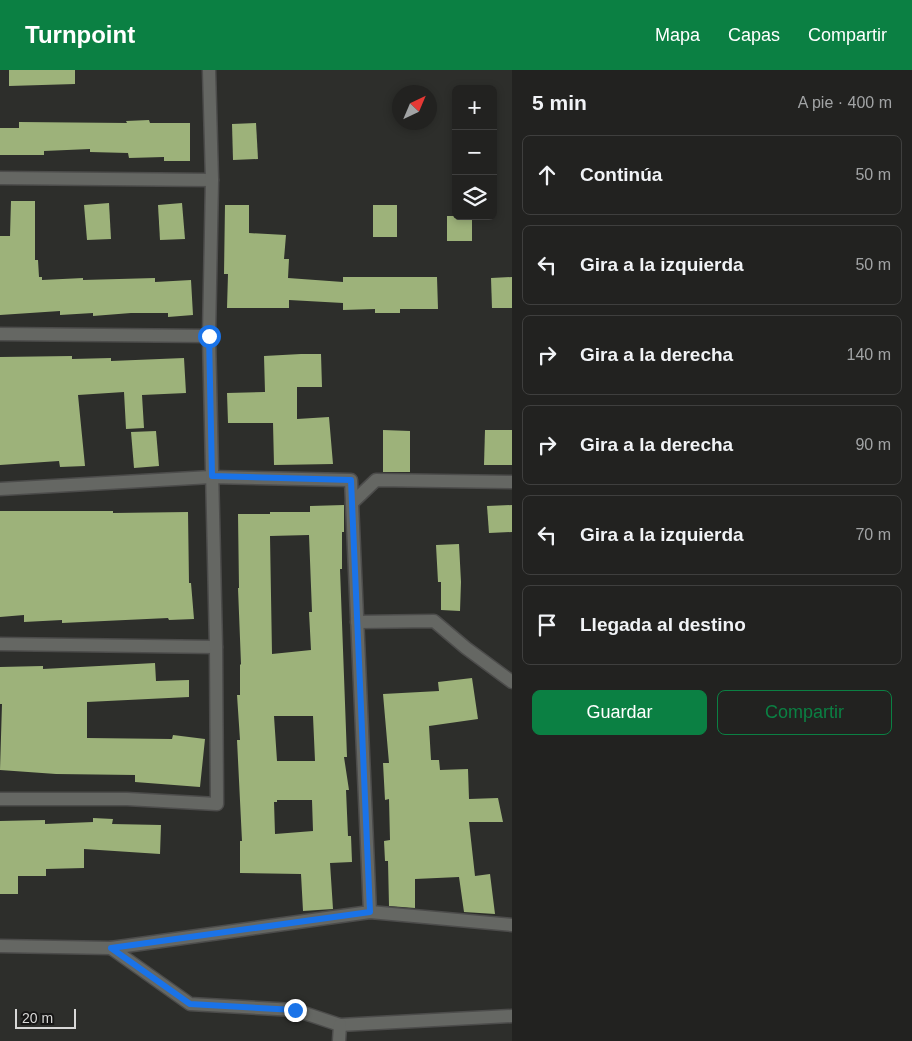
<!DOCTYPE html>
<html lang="es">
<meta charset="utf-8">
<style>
body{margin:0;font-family:Arial,sans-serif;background:#2e2f2d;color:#f1f3f6}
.controls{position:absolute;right:15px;top:15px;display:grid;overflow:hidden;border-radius:8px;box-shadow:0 2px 8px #0003}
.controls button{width:45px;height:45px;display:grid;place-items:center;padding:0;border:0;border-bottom:1px solid #3f3f3e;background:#222220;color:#f1f3f6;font:25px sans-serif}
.compass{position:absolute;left:392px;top:15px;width:45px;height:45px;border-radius:50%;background:#222220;box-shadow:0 2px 8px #0003;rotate:44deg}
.scale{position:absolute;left:15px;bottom:12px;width:61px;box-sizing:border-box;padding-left:5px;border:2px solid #d8d8d7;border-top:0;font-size:14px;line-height:18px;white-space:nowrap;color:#d8d8d7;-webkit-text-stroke:4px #161615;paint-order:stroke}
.stop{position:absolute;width:15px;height:15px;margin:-11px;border:4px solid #1a73e8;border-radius:50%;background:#fff}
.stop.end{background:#1a73e8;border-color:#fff;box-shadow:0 1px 5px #0008}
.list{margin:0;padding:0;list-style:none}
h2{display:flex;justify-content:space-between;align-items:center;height:65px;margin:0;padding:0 20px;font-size:21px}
h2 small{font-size:16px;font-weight:400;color:#a2a4a5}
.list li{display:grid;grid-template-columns:32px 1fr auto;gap:15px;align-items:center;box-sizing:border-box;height:80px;margin:0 10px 10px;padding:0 10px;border:1px solid #3f3f3e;border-radius:8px}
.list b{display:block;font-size:19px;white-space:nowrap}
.list em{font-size:16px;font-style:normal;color:#a2a4a5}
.actions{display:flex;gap:10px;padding:15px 20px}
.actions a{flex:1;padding:11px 0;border:1px solid #0b8043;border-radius:8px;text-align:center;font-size:18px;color:#0b8043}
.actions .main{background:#0b8043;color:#fff}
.icon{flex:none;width:28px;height:28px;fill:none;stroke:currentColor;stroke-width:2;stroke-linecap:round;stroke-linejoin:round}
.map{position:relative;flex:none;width:512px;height:971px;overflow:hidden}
header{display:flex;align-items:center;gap:30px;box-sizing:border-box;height:70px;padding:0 25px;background:#0b8043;color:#fff}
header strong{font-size:24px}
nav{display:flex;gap:28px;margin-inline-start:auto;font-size:18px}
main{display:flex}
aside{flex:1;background:#222220}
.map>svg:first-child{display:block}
.building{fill:#9db27a;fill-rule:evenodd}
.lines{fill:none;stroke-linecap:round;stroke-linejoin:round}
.minor-casing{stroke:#4c4c4b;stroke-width:15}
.minor{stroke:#656763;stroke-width:12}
.route{stroke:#1a73e8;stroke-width:6}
</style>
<header>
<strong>Turnpoint</strong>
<nav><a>Mapa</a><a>Capas</a><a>Compartir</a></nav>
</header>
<main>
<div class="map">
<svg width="512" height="971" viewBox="0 0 512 971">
<rect width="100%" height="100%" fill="#2d2e2b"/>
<g class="building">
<polygon points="9,0 75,0 75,14 9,16"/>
<polygon points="149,50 150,53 190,53 190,91 164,91 164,87 129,88 128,83 90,82 90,79 44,81 44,85 0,85 0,58 19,58 19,52 127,53 126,51"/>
<polygon points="256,53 258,89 233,90 232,54"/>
<polygon points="11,131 35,131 35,190 38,190 39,207 42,207 42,210 83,208 83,210 155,208 155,212 191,210 193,245 168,247 168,243 131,243 93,246 93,243 60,245 60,241 0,245 0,166 10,166"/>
<polygon points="109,133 111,169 87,170 84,135"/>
<polygon points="182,133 185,169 160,170 158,135"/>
<polygon points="225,135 249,135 249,163 286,165 284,189 289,189 288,208 343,212 343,207 437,207 438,239 400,239 400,243 375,243 375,239 343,240 343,233 289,230 289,238 227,238 228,204 224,204"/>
<rect x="373" y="135" width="24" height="32"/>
<rect x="447" y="146" width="25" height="25"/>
<polygon points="512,207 512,238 492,238 491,208"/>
<polygon points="301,284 321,284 322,317 297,317 297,349 329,347 333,394 274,395 273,353 228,353 227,323 265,322 264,286"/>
<polygon points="72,286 72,289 111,288 111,291 184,288 186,323 142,325 144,358 126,359 124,322 78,325 85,396 60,397 59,391 0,395 0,287"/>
<polygon points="383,360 410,361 410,402 383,402"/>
<polygon points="485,360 512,360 512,395 484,395"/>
<polygon points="156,361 159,396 134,398 131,362"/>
<path d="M344,435V462H342V499H340L347,687H344L349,720H346L348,766H351L352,792L330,793L333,839L303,841L301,804L240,803V771H242L237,670H240L237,625H240V595L241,594L238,518H239L238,444H270V442H310V436ZM309,465L312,542H309L311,580L272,584L270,466ZM274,646H313L315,691H277ZM277,730H312L313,761L275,764L274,732H277Z"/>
<polygon points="512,435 512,462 489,463 487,436"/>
<polygon points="0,441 113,441 113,443 188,442 189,513 191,513 194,549 169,550 168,548 62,553 62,550 24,552 24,545 0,547"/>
<polygon points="459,474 461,512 460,541 441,540 441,512 438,512 436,475"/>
<polygon points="155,593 156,611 189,610 189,627 87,632 87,668 172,669 173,665 205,669 200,717 135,712 135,705 56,704 0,700 2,634 0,634 0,597 43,596 43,599"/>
<polygon points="472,608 478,649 429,656 431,690 439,690 440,700 468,699 469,729 498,728 503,752 469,752 475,806 490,804 495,844 464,842 459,807 415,809 415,838 389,836 388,791 385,791 384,771 390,770 389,729 385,730 383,693 389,693 383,624 439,621 438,612"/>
<polygon points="93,748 113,749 112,754 161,755 160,784 84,779 84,798 46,799 46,806 18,806 18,824 0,824 0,751 45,750 45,754 93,752"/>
</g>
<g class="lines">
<g class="minor-casing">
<g id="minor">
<polyline points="0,108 212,110"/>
<polyline points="0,264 209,266"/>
<polyline points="0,419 211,407 351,410 370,842 111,878 190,934 295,940 340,955 512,946"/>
<polyline points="352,433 376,410 512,412"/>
<polyline points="357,552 434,551 466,578 512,612"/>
<polyline points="0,574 216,577"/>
<polyline points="0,729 127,729 217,734 216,577 209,266 212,110 209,0"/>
<polyline points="370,842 512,855"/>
<polyline points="0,876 111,878"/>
<polyline points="339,971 340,955"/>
</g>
</g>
<use href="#minor" class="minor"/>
</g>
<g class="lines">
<polyline class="route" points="209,266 212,406 351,410 370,842 111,878 190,934 295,940"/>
</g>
</svg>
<div class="controls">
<button>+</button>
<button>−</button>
<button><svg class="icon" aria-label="layers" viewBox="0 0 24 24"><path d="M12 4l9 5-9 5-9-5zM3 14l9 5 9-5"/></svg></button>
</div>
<svg class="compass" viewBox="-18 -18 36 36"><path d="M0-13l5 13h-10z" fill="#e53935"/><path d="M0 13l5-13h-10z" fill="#a2a4a5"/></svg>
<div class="scale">20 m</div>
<div class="stop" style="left:209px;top:266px"></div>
<div class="stop end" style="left:295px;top:940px"></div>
</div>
<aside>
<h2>5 min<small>A pie · 400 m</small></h2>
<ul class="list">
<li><svg class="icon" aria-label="ahead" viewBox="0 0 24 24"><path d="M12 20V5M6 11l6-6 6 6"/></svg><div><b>Continúa</b></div><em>50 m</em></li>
<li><svg class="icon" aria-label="left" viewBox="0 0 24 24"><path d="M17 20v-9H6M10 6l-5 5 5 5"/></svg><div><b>Gira a la izquierda</b></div><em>50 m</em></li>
<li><svg class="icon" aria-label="right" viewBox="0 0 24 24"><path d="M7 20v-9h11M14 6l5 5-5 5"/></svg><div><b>Gira a la derecha</b></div><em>140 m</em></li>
<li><svg class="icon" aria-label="right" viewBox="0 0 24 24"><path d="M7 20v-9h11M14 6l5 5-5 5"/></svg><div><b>Gira a la derecha</b></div><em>90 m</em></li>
<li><svg class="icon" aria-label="left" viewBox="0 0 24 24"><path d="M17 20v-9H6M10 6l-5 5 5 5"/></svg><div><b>Gira a la izquierda</b></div><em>70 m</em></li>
<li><svg class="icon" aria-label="arrive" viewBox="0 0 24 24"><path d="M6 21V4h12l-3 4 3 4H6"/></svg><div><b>Llegada al destino</b></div></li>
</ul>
<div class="actions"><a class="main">Guardar</a><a>Compartir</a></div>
</aside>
</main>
